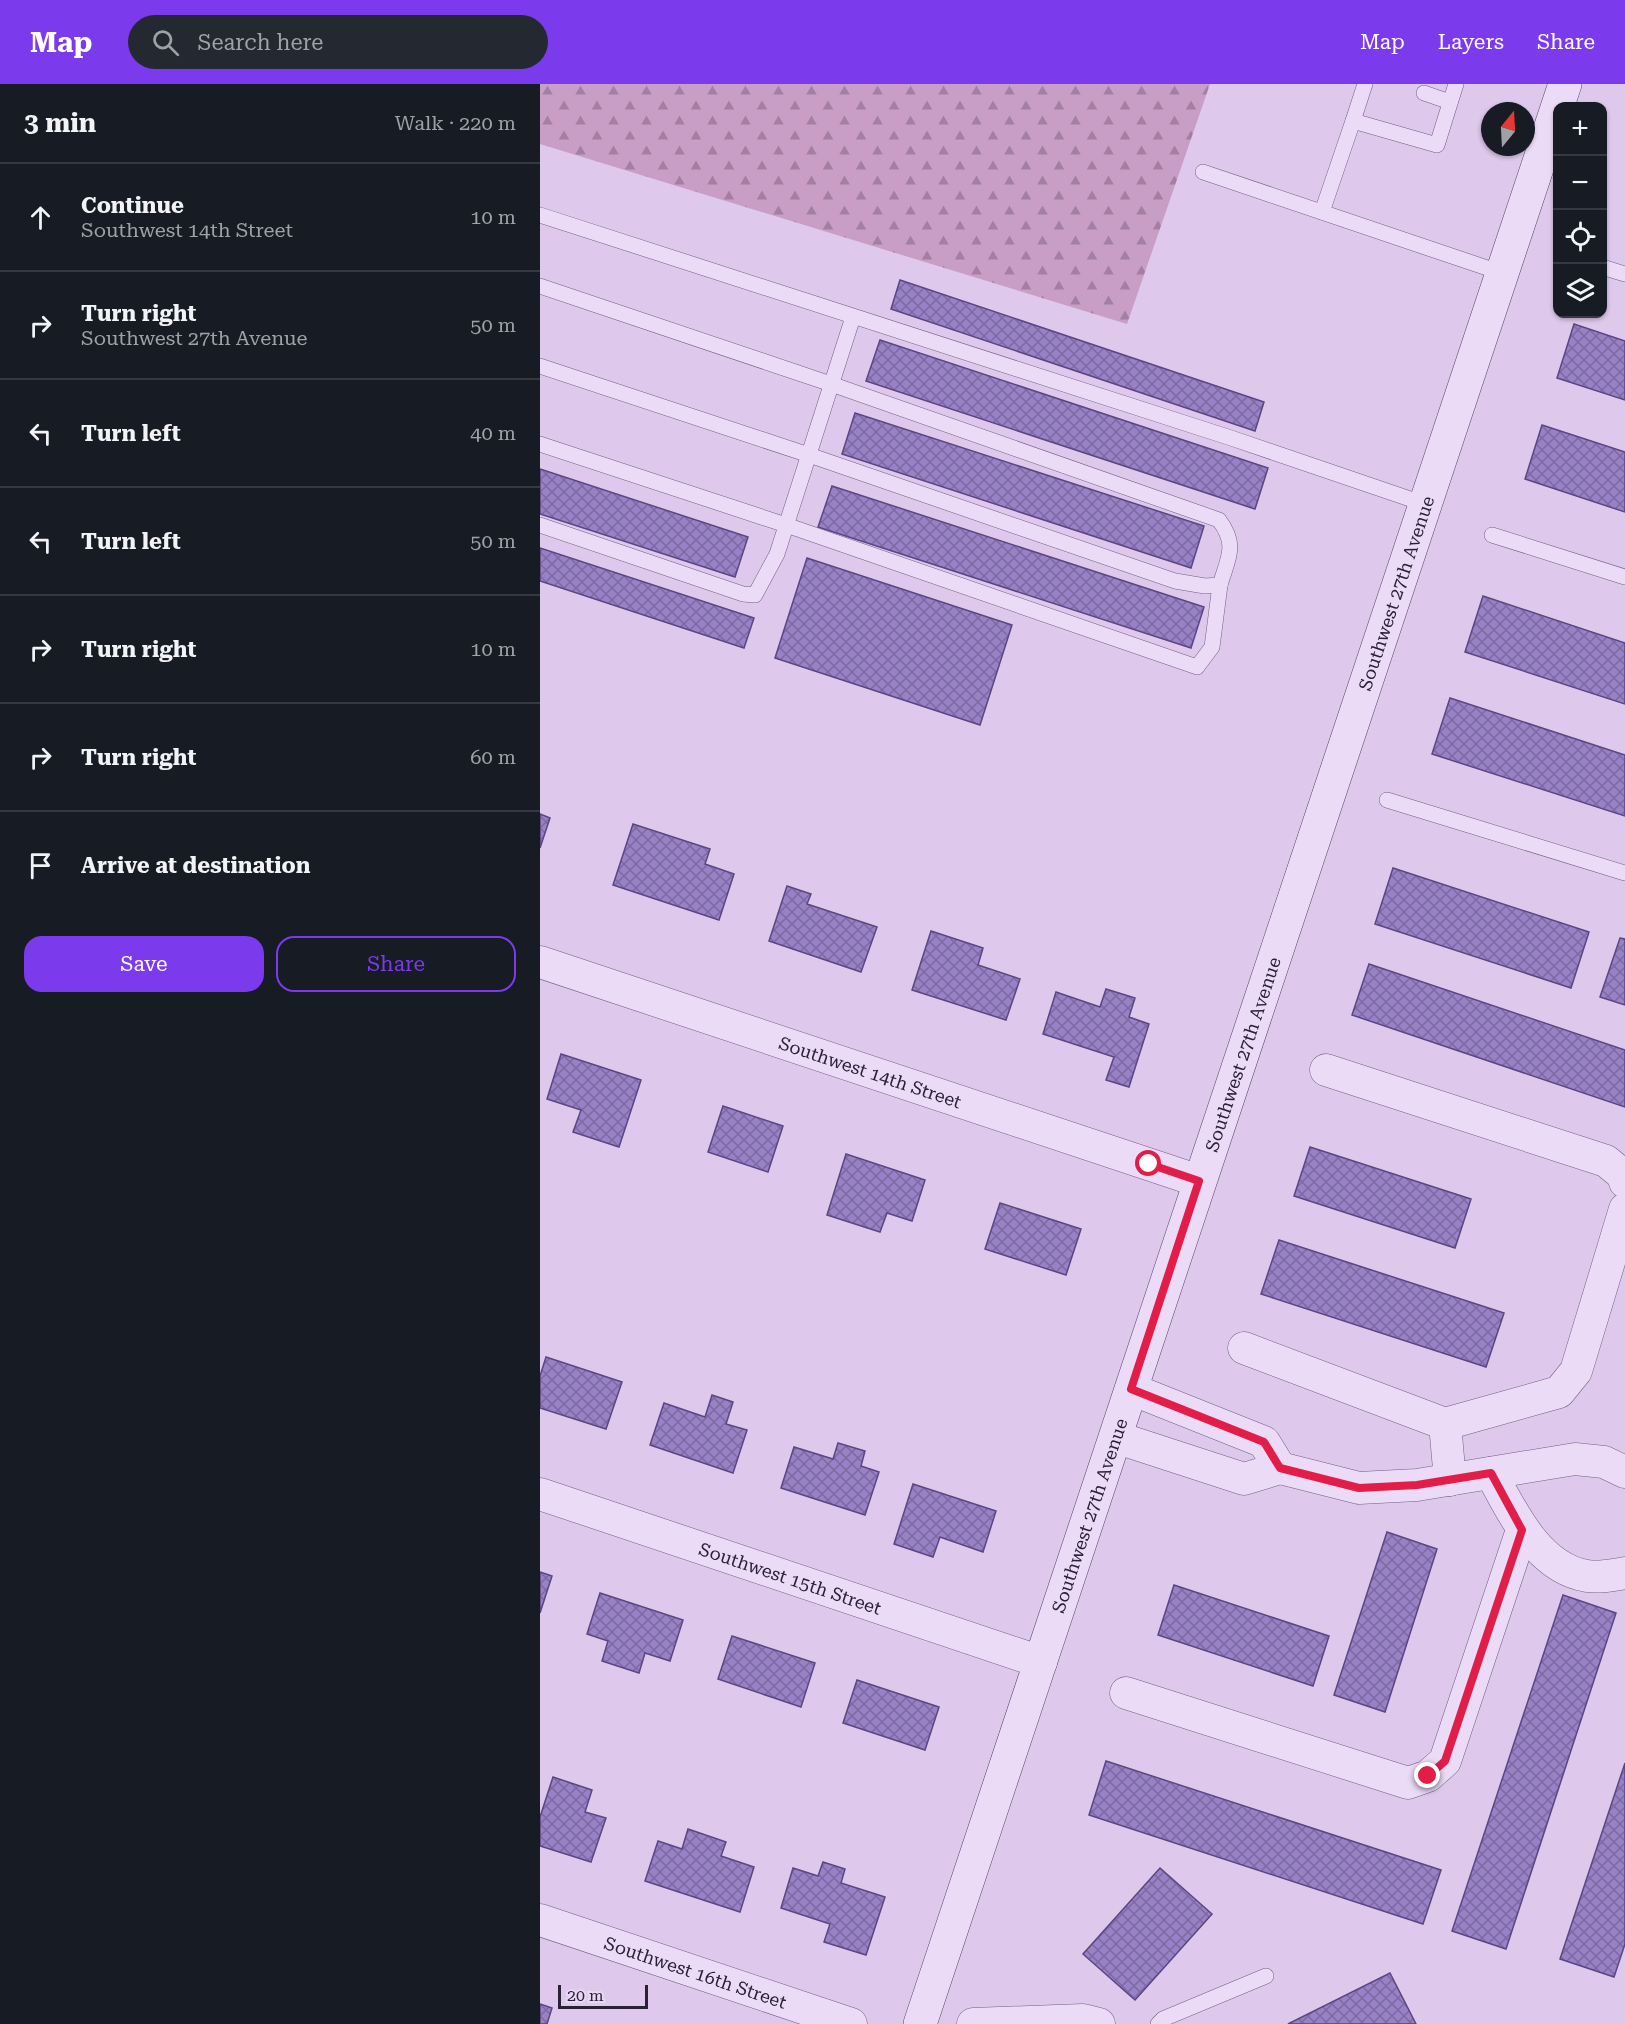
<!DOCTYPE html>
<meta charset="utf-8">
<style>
body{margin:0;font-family:"Roboto Serif",serif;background:#242831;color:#f1f3f6}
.controls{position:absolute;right:18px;top:18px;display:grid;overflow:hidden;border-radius:12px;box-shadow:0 2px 4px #0004}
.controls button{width:54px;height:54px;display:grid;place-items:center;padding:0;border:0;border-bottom:2px solid #363941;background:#171b24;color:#f1f3f6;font:30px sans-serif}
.compass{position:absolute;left:941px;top:18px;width:54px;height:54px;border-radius:50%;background:#171b24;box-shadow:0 2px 4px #0004;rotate:18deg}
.scale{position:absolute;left:18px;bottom:15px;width:90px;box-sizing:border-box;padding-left:6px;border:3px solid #2a2137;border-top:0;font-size:16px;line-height:21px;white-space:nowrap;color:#2a2137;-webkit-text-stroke:4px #e9d7f3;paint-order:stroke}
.stop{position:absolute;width:18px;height:18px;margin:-14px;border:4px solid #e11d48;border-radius:50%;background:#fff}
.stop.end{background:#e11d48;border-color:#fff;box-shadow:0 2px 6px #0008}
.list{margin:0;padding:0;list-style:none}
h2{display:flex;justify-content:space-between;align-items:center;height:78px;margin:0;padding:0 24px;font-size:26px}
h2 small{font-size:20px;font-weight:400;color:#9ea1a6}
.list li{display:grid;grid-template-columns:39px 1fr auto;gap:18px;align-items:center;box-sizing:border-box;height:108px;padding:0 24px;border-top:2px solid #363941}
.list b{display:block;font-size:22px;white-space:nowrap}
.list p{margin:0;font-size:20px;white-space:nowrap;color:#9ea1a6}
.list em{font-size:20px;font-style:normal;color:#9ea1a6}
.actions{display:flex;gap:12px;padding:18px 24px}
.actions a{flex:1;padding:14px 0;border:2px solid #7c3aed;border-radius:18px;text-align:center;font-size:21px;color:#7c3aed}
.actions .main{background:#7c3aed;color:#fff}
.icon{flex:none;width:33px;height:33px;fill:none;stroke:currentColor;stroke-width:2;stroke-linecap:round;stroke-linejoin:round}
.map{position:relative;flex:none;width:1085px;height:1940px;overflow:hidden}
header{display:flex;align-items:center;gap:36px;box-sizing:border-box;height:84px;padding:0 30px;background:#7c3aed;color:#fff}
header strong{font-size:28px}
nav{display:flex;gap:33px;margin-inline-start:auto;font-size:21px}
.search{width:420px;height:54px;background:#242831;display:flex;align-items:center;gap:15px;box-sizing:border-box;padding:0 21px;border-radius:33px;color:#9ea1a6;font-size:22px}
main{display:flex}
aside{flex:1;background:#171b24}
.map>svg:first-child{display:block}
.forest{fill:url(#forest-firs)}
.building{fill:url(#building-cross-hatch);stroke:#5a4683;stroke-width:1.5}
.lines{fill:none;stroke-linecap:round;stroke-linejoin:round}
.lane-casing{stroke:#715f86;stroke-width:16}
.street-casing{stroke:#715f86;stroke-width:33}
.secondary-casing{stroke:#524268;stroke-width:34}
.lane{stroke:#ecdbf6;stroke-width:15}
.street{stroke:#ecdbf6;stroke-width:32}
.secondary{stroke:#ecdbf6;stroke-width:33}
.route{stroke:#e11d48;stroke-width:8}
.labels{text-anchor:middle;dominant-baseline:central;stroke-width:6;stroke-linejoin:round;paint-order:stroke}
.street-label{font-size:18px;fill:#2a2137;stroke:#e9d7f3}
</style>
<header>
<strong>Map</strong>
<div class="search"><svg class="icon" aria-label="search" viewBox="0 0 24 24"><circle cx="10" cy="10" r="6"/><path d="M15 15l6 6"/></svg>Search here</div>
<nav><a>Map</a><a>Layers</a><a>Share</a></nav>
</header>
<main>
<aside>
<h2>3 min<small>Walk · 220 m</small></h2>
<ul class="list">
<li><svg class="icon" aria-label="ahead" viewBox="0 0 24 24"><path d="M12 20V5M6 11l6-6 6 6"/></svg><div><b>Continue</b><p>Southwest 14th Street</p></div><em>10 m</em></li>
<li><svg class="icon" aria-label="right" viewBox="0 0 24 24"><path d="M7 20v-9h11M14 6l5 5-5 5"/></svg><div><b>Turn right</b><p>Southwest 27th Avenue</p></div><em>50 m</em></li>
<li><svg class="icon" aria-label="left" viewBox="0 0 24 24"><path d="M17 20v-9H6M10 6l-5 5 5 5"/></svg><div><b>Turn left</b></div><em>40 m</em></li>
<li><svg class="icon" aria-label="left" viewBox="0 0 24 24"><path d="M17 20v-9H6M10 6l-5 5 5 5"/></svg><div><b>Turn left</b></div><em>50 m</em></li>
<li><svg class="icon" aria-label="right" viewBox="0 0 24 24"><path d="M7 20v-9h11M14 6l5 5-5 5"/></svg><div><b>Turn right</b></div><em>10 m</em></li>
<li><svg class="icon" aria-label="right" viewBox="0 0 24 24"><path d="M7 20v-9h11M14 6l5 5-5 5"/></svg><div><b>Turn right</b></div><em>60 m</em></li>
<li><svg class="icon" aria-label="arrive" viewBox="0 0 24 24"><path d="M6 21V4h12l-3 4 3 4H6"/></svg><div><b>Arrive at destination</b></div></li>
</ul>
<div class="actions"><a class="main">Save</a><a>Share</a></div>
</aside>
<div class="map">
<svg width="1085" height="1940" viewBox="0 0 1085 1940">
<defs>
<pattern id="forest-firs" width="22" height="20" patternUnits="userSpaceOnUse" patternTransform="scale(1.5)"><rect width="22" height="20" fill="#c89dc6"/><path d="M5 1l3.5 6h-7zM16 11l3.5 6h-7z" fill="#a380a2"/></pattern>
<pattern id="building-cross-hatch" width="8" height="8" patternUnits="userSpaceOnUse" patternTransform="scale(1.5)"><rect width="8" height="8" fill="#9981c6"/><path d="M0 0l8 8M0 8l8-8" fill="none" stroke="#7d69a2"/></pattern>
</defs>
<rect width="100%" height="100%" fill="#dec8eb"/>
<polygon class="forest" points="0,0 670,0 587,240 0,60"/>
<g class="building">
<polygon points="360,196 724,318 715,347 351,225"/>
<polygon points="1034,240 1085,257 1085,316 1017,294"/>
<polygon points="340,256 728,384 715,425 326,297"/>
<polygon points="315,329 664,442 651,484 302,370"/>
<polygon points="1002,341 1085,368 1085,428 985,395"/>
<polygon points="0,385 208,453 195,493 0,430"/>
<polygon points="292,402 664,523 651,564 278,443"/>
<polygon points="0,464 214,534 204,564 0,497"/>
<polygon points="267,474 472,541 440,641 235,574"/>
<polygon points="943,512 1085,559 1085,620 925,568"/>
<polygon points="910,614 1085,671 1085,732 892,670"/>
<polygon points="0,730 10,734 0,764"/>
<polygon points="93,740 170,765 165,780 194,790 179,836 73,801"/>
<polygon points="853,784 1049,848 1031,904 835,840"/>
<polygon points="247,802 271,810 267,820 337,843 321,888 229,857"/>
<polygon points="391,847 443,864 438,881 480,895 466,936 372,906"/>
<polygon points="1080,854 1085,855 1085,921 1060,913"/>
<polygon points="829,880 1085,966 1085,1023 812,931"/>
<polygon points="566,905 595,914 589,933 609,940 589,1003 566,996 574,973 503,950 516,908 560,923"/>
<polygon points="21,970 101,996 79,1063 33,1048 41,1026 7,1015"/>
<polygon points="183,1022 243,1042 228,1088 168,1068"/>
<polygon points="770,1063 931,1115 915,1164 754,1112"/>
<polygon points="306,1070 385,1096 372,1137 347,1129 340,1148 287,1131"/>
<polygon points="460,1119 541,1145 526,1191 445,1165"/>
<polygon points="739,1156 964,1229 946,1283 721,1210"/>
<polygon points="6,1273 82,1298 66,1345 0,1324 0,1292"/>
<polygon points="172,1311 193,1318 186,1340 207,1346 193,1389 110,1361 124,1319 165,1333"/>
<polygon points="298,1359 325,1367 321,1382 339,1388 325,1431 241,1404 254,1363 293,1375"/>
<polygon points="373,1400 456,1427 443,1468 400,1453 393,1473 354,1460"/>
<polygon points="847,1448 897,1465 845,1628 794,1611"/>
<polygon points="0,1488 12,1492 0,1529"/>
<polygon points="634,1501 789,1552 773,1602 618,1551"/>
<polygon points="60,1509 143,1536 130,1577 105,1569 99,1589 62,1577 68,1557 47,1550"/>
<polygon points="1023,1511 1076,1529 966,1865 912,1847"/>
<polygon points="192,1552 275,1579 261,1623 178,1595"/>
<polygon points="317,1596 399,1623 385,1666 303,1639"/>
<polygon points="566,1677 901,1786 883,1840 549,1731"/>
<polygon points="1085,1679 1085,1860 1074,1893 1020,1875"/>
<polygon points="13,1693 52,1706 45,1728 66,1734 51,1778 0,1762 0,1733"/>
<polygon points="148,1745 186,1758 181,1772 214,1783 200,1828 105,1797 118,1757 142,1765"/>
<polygon points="283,1778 305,1785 301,1799 345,1813 326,1871 284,1858 290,1840 241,1824 253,1784 278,1792"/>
<polygon points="620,1784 672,1830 595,1916 543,1870"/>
<polygon points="850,1889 876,1940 748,1940"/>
<polygon points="0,1920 12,1924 7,1940 0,1940"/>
</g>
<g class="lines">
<g class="lane-casing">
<g id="lane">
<polyline points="884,9 910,18"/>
<polyline points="813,37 825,0"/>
<polyline points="663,88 962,189"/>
<polyline points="782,128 813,37 897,61 916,0"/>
<polyline points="0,131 691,354 885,420"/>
<polyline points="1062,183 1085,190"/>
<path d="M0,202L291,300L679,436C698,461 688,474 680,501L665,502L635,497L269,371L0,282"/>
<polyline points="0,360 246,441 657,583 672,563 680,501"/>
<polyline points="0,441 203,510 215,511 237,470 313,233"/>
<polyline points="952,451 1085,493"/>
<polyline points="847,716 1085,789"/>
<polyline points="618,1940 623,1935 726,1892"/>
</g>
</g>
<g class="street-casing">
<g id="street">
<path id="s1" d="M0,878L659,1097"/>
<polyline points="786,986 1066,1077 1083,1091 1085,1098"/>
<polyline points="704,1264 905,1340 1019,1308 1036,1287 1085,1125"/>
<polyline points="905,1340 910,1396"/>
<polyline points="575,1353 704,1395 740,1384 724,1358 591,1305"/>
<polyline points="740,1384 819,1404 877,1401 1035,1375 1064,1378 1085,1388"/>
<path d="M951,1389C972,1428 998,1484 1047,1492C1060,1494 1073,1491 1085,1489"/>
<path id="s2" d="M0,1410L501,1578"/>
<polyline points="586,1609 868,1699 888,1692 905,1677 982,1446"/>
<path id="s3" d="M0,1836L311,1940"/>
<polyline points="433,1940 543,1936 559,1940"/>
</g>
</g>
<g class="secondary-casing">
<g id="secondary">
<path id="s4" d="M380,1940L1025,0"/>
</g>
</g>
<use href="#lane" class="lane"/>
<use href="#street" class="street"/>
<use href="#secondary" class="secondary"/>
</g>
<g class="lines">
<polyline class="route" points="609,1080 659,1097 591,1305 724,1358 740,1384 819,1404 877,1401 951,1389 982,1446 905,1677 888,1692"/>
</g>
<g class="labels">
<g class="street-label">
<text stroke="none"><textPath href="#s4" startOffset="1508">Southwest 27th Avenue</textPath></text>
<text stroke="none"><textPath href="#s4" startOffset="1022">Southwest 27th Avenue</textPath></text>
<text stroke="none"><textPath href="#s1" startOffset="348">Southwest 14th Street</textPath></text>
<text stroke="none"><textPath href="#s4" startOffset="536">Southwest 27th Avenue</textPath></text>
<text stroke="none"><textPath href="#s2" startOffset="264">Southwest 15th Street</textPath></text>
<text stroke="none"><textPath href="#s3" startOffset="164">Southwest 16th Street</textPath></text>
</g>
</g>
</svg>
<div class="controls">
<button>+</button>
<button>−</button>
<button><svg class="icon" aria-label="locate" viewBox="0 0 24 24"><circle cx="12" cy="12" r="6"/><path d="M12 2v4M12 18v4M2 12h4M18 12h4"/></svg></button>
<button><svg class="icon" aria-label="layers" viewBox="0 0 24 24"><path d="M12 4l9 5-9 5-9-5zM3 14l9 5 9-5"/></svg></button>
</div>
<svg class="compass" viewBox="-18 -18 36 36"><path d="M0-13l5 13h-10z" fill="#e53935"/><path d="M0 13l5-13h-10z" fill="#9ea1a6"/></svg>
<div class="scale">20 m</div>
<div class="stop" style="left:609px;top:1080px"></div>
<div class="stop end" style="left:888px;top:1692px"></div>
</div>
</main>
